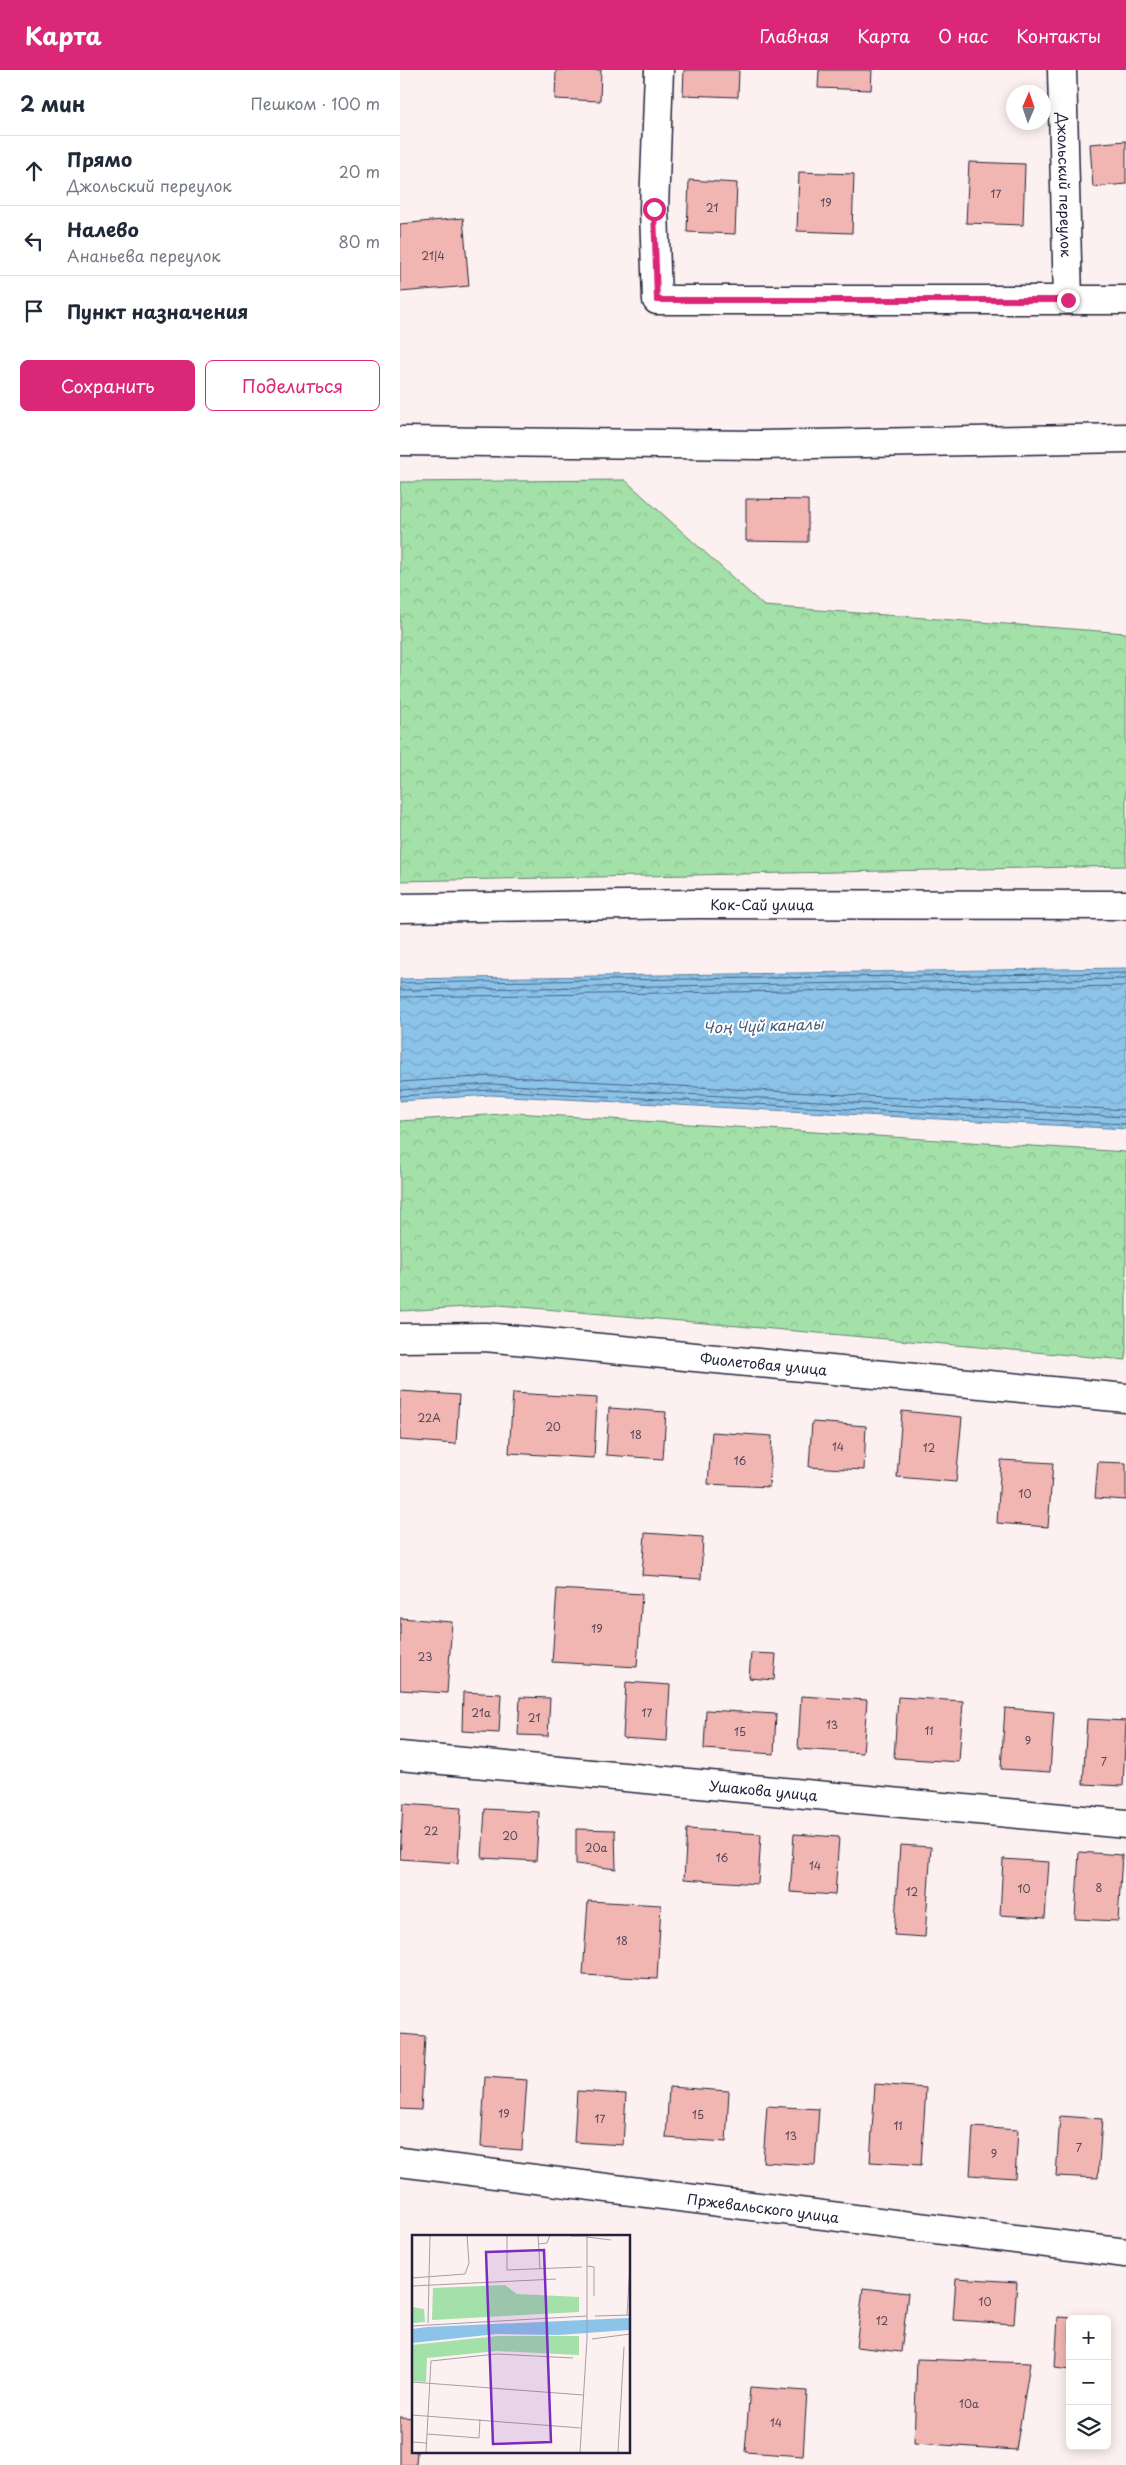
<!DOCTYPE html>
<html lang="ru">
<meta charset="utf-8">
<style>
body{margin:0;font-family:"Playpen Sans",sans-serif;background:#f6f6f7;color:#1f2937}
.controls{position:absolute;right:15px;bottom:15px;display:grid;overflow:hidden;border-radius:8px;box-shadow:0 2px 12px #0003}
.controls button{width:45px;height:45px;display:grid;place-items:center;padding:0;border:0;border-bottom:1px solid #e0e1e3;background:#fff;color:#1f2937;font:25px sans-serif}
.compass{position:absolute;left:606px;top:15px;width:45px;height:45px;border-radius:50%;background:#fff;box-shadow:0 2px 12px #0003;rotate:2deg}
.stop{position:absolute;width:15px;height:15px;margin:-11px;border:4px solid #db2777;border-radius:50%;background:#fff}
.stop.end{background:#db2777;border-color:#fff;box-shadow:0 1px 5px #0008}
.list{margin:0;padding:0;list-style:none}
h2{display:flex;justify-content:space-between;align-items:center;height:65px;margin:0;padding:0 20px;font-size:21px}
h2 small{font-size:16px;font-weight:400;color:#747a83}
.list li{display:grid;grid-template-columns:32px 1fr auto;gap:15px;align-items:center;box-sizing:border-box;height:70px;padding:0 20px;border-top:1px solid #e0e1e3}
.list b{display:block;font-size:19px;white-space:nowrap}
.list p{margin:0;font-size:16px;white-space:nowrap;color:#747a83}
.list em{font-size:16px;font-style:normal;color:#747a83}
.actions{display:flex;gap:10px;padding:15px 20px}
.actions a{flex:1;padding:11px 0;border:1px solid #db2777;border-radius:8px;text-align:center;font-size:18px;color:#db2777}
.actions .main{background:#db2777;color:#fff}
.icon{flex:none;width:28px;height:28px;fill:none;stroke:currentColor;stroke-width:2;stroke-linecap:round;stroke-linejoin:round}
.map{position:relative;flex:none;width:726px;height:2395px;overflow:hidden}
header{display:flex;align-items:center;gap:30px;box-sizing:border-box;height:70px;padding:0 25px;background:#db2777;color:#fff}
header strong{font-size:24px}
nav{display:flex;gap:28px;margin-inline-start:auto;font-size:18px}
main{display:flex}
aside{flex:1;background:#fff}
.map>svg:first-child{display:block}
.forest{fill:url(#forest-crowns);stroke:#628272}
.water{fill:url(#water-waves);stroke:#6183a3}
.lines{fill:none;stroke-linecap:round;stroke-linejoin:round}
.shore{stroke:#4c6281;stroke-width:1}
.building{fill:#f2b6b2;stroke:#22223b}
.minor-casing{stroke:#22223b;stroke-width:31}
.minor{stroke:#fff;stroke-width:28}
.route{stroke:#db2777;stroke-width:6}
.labels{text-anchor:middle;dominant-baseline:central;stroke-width:4;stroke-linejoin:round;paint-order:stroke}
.number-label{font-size:11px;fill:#564759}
.street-label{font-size:14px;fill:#22223b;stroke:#fff}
.water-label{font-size:15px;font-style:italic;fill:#475a78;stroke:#fff}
.inset-road{fill:none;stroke:#a59ea8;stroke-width:1}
.view{fill:#7b2cbf;fill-opacity:0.15;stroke:#7b2cbf;stroke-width:2.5}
.inset-edge{fill:none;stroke:#22223b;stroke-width:2.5}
</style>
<header>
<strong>Карта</strong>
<nav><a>Главная</a><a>Карта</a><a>О нас</a><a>Контакты</a></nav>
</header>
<main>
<aside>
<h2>2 мин<small>Пешком · 100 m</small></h2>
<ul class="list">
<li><svg class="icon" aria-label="ahead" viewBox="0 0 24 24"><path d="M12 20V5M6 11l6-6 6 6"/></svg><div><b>Прямо</b><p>Джольский переулок</p></div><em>20 m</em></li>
<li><svg class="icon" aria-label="left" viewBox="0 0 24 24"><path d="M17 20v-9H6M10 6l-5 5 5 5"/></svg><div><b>Налево</b><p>Ананьева переулок</p></div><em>80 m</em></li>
<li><svg class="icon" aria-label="arrive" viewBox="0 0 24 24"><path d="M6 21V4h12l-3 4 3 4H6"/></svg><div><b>Пункт назначения</b></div></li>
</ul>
<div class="actions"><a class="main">Сохранить</a><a>Поделиться</a></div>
</aside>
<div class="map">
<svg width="726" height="2395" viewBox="0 0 726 2395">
<defs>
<pattern id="forest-crowns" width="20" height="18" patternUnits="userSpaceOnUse" patternTransform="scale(1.25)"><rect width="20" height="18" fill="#a3e1a8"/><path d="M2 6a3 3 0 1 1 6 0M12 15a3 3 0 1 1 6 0" fill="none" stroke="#8cc192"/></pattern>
<pattern id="water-waves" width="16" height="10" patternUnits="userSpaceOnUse" patternTransform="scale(1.25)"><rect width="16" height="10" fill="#8bc3e9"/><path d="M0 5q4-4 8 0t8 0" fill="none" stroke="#78a7c9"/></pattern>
</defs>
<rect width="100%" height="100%" fill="#fcf0f0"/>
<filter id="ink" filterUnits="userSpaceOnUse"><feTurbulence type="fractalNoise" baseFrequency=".02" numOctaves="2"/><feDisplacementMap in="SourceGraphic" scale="10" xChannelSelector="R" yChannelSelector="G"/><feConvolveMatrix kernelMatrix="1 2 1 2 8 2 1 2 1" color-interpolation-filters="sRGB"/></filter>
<g filter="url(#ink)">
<g class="forest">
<polygon points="225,410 364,536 726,563 726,796 0,811 0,412"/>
<polygon points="116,1043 726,1082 726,1290 99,1235 0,1241 0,1051"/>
</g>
<polygon class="water" points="726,898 726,1059 90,1025 0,1031 0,909"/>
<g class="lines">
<g class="shore">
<polyline points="0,913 726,903"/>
<polyline points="0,920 726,909"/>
<polyline points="0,927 726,916"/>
<polyline points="0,1012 91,1006 726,1040"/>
<polyline points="0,1020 91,1014 726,1047"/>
<polyline points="0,1026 90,1020 726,1054"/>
</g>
</g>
<g class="building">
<polygon points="156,0 201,0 200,31 155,29"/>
<polygon points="284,0 339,0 338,27 283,25"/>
<polygon points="419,0 472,0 471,20 418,18"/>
<polygon points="726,71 726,114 693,117 690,74"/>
<polygon points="569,92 625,94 623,155 566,153"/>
<polygon points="399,102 454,104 452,163 397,161"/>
<polygon points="289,110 337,113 335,164 287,162"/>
<polygon points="63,148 69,216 0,222 0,154"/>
<polygon points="346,429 408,430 408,472 346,471"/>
<polygon points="0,1321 59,1325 56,1374 0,1370"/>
<polygon points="113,1323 197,1328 194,1388 109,1383"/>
<polygon points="209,1338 266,1342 263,1389 206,1385"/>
<polygon points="502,1341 562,1347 556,1412 497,1407"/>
<polygon points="412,1352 466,1356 464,1400 409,1397"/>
<polygon points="312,1362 372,1366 369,1417 308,1414"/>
<polygon points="601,1390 653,1393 648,1457 597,1453"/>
<polygon points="698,1392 726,1393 726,1430 695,1428"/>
<polygon points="245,1463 303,1467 301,1509 242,1505"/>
<polygon points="157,1519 242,1524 237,1597 152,1592"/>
<polygon points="0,1548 52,1552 47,1623 0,1620"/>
<polygon points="351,1583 376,1584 374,1610 349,1608"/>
<polygon points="226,1612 270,1615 267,1671 223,1668"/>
<polygon points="63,1622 101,1624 99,1663 62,1661"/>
<polygon points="401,1626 467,1630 463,1683 398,1679"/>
<polygon points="120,1627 150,1628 148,1666 118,1665"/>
<polygon points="498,1627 563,1631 559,1692 494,1688"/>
<polygon points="605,1638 654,1642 650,1702 601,1699"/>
<polygon points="306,1640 376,1644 374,1684 304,1679"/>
<polygon points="687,1649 726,1651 723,1716 683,1714"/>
<polygon points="3,1734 61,1738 58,1793 0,1789"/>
<polygon points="85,1739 139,1742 136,1791 82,1788"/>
<polygon points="176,1759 215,1760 216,1799 176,1794"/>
<polygon points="287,1759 361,1764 358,1814 284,1809"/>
<polygon points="394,1764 439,1767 435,1825 390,1822"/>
<polygon points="500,1775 531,1777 525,1867 494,1865"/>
<polygon points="679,1782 722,1785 718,1851 675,1849"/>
<polygon points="603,1789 649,1792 645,1848 600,1845"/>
<polygon points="188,1831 261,1835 257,1909 183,1905"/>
<polygon points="0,1964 25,1966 21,2040 0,2039"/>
<polygon points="85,2007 127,2010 122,2080 81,2077"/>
<polygon points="475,2014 526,2018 521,2095 470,2092"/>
<polygon points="269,2017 329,2021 326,2072 266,2068"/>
<polygon points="177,2021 226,2024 223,2075 174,2072"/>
<polygon points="367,2036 419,2039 415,2095 363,2092"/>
<polygon points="660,2046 702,2049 698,2108 656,2106"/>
<polygon points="573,2057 618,2060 615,2108 570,2105"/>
<polygon points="556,2208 617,2212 614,2254 553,2250"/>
<polygon points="463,2218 508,2223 501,2282 456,2277"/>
<polygon points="658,2247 692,2249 670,2249 670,2300 655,2298"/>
<polygon points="517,2289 630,2293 616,2380 514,2373"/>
<polygon points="350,2317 407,2321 403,2386 345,2382"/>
<polygon points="0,2347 14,2348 14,2381 17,2381 16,2395 0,2395"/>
</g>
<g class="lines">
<g class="minor-casing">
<g id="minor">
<polyline points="259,0 254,139 257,230 726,230"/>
<path id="s1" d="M662,0L668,230"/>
<polyline points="0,371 359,375 726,368"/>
<path id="s2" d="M0,838L298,834L726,835"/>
<path id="s3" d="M0,1268L85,1267L726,1328"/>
<path id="s4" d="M0,1686L726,1754"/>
<path id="s5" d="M0,2092L726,2183"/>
</g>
</g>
<use href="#minor" class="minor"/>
</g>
</g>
<g class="lines" filter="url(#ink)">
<polyline class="route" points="254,139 257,230 668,230"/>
</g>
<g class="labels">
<g class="number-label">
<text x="596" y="123">17</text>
<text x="426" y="132">19</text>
<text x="312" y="137">21</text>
<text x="33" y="185">21|4</text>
<text x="29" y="1347">22А</text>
<text x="153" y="1356">20</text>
<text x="236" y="1364">18</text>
<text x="438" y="1376">14</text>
<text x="529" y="1377">12</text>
<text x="340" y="1390">16</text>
<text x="625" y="1423">10</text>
<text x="197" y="1558">19</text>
<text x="25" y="1586">23</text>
<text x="81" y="1642">21а</text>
<text x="247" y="1642">17</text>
<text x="134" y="1647">21</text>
<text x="432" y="1654">13</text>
<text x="529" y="1660">11</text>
<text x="340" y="1661">15</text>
<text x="628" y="1670">9</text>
<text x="704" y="1691">7</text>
<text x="31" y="1760">22</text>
<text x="110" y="1765">20</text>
<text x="196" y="1777">20а</text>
<text x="322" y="1787">16</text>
<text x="415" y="1795">14</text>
<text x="699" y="1817">8</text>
<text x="624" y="1818">10</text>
<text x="512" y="1821">12</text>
<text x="222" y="1870">18</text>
<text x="104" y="2043">19</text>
<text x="298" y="2044">15</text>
<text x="200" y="2048">17</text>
<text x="498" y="2055">11</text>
<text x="391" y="2065">13</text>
<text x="679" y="2077">7</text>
<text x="594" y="2083">9</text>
<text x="585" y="2231">10</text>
<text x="482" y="2250">12</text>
<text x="569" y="2333">10а</text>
<text x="376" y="2352">14</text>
</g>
<g class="street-label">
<text stroke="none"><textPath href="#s1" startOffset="115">Джольский переулок</textPath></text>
<text stroke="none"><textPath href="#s2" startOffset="362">Кок-Сай улица</textPath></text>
<text stroke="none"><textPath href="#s3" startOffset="365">Фиолетовая улица</textPath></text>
<text stroke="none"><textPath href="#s4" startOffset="365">Ушакова улица</textPath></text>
<text stroke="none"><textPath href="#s5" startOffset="366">Пржевальского улица</textPath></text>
</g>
<g class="water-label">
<text transform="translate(363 955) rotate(-2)">Чоң Чүй каналы</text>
</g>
</g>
<g transform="translate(12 2165)">
<rect width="218" height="218" fill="#fcf0f0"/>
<path d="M93,50L105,59L167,62V77L20,85L21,53ZM0,72L12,74L13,87L0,88ZM86,101H167V120L85,116L15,123L14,147L0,146V110Z" fill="#a3e1a8"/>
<path d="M217,83V95L146,100L84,99L0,108V94L15,92Z" fill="#8bc3e9"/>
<path class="inset-road" d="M95,0V35L170,32M126,0L128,34M159,1H175M175,2L199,5M127,9L135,8L138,0M175,31L182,32V61M0,43L53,39L57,28L55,0M0,51L144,44M215,80L218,30M183,81L218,80M16,88L18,0M0,91L175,81M180,104L218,99M0,147L171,160M0,180L169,193M15,199L67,203L68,184M0,207L15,208M14,217L19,126L84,119L161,123M168,217L175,104V0M206,217L212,112"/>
<path class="view" d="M132,15L139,207L81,209L74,17Z"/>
<rect width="218" height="218" class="inset-edge"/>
</g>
</svg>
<div class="controls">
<button>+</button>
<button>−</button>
<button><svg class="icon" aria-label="layers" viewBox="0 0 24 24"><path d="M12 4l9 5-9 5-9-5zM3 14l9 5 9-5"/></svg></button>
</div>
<svg class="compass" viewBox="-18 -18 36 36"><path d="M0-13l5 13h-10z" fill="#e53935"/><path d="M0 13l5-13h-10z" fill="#747a83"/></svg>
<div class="stop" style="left:254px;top:139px"></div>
<div class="stop end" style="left:668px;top:230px"></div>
</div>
</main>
